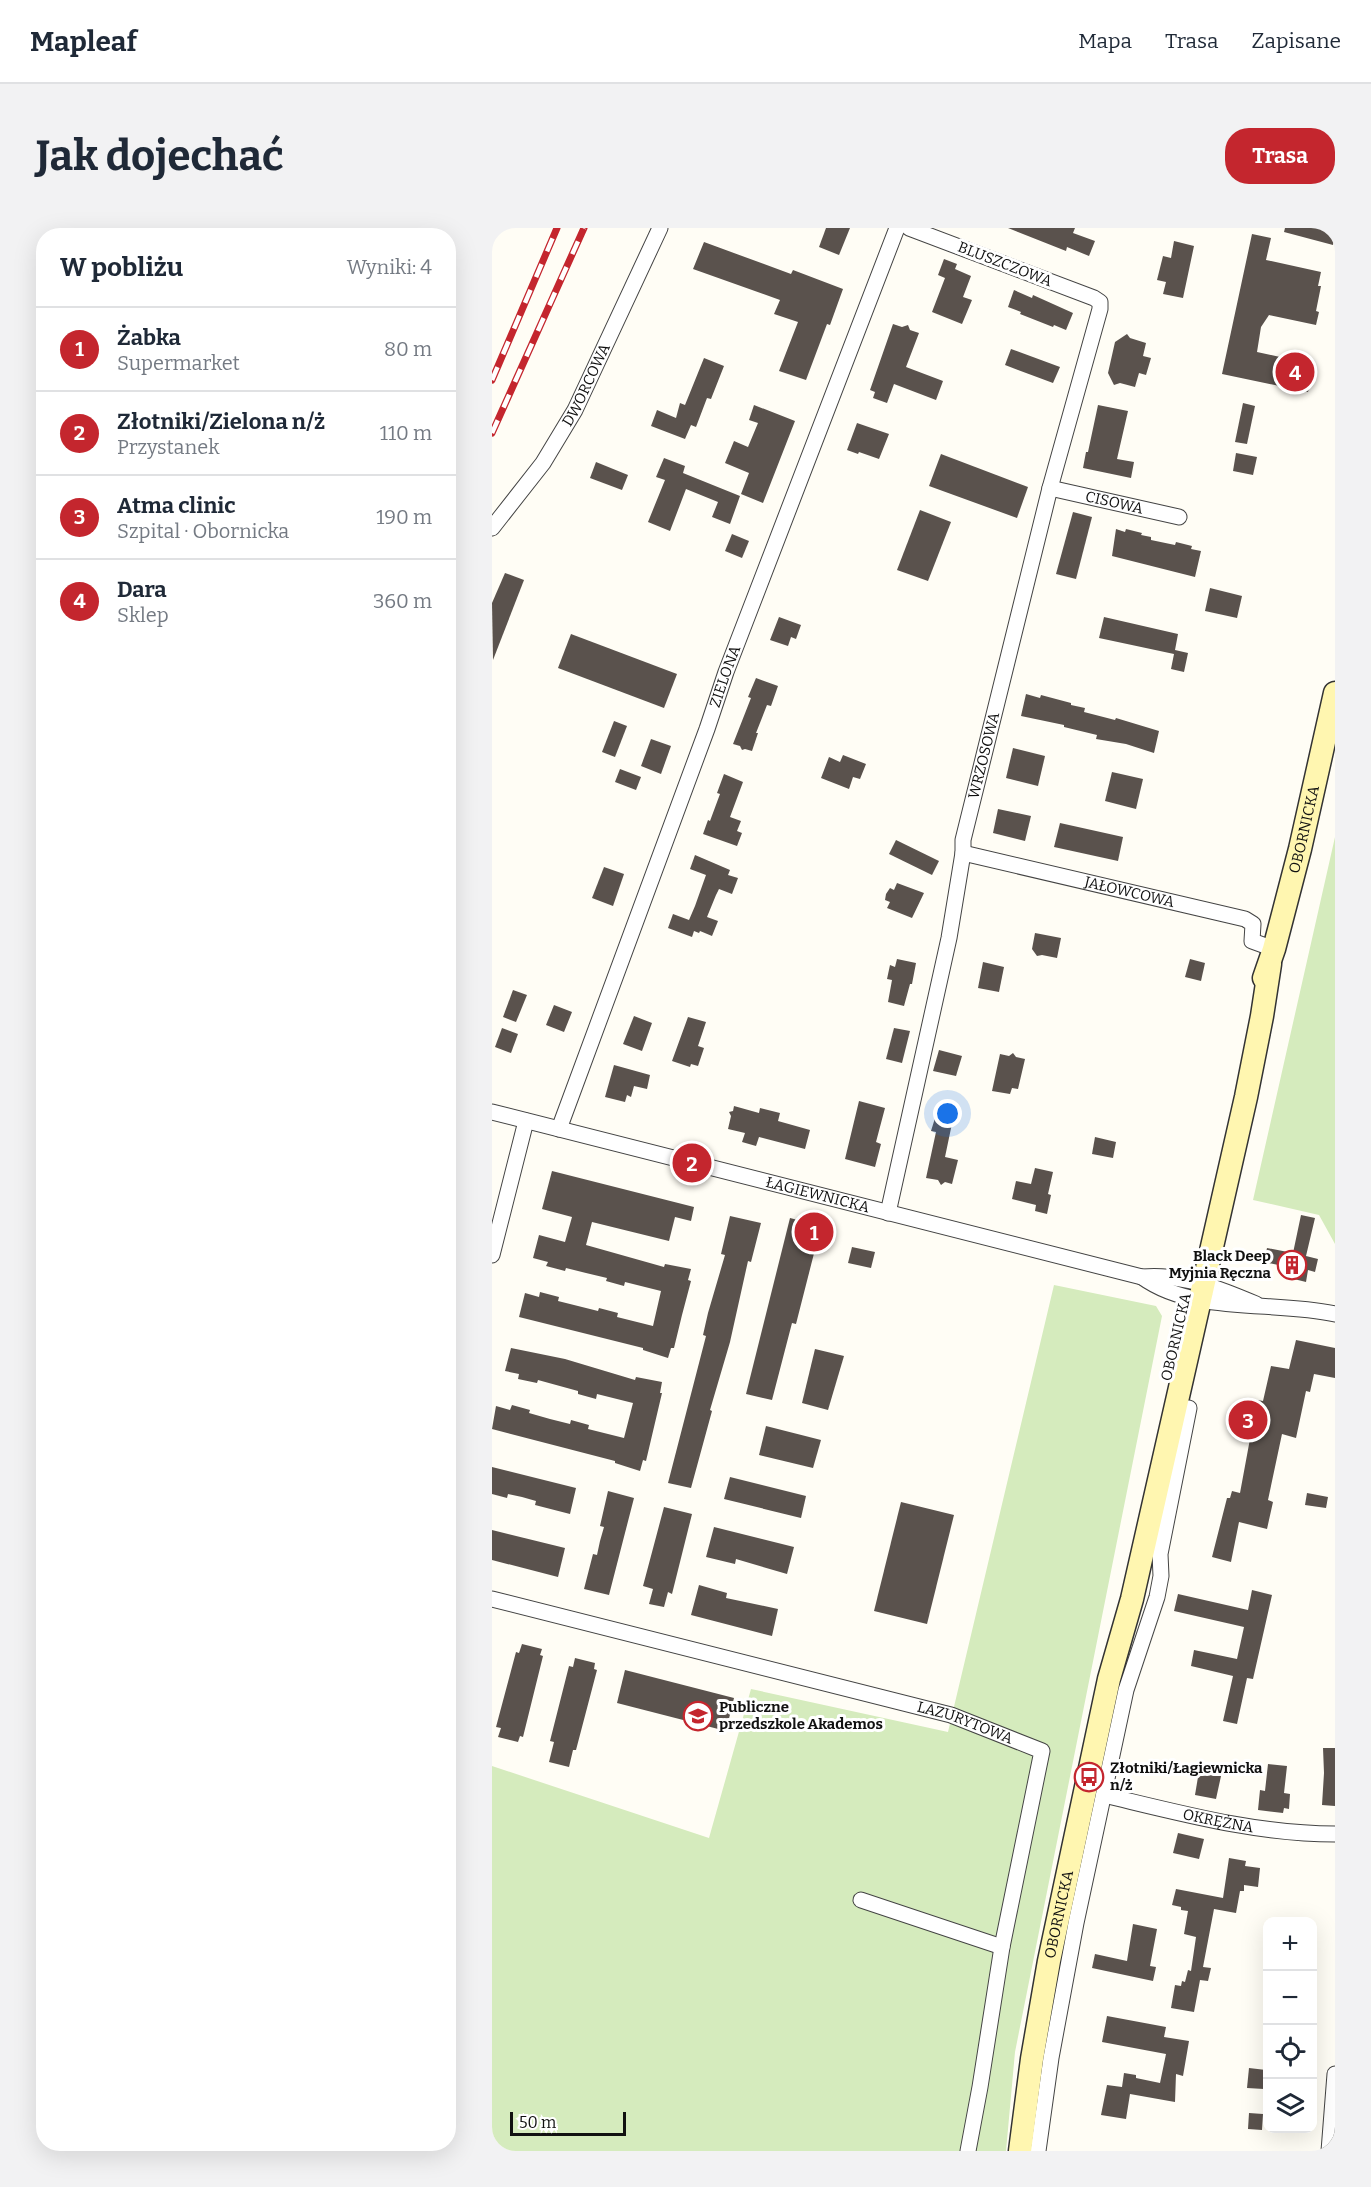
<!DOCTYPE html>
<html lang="pl">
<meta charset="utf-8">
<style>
body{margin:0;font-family:Bitter,serif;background:#f2f2f3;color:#1f2937}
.controls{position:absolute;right:18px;bottom:18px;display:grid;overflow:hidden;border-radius:12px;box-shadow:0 6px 24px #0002}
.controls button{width:54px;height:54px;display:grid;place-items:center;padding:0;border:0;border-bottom:2px solid #e0e1e3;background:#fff;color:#1f2937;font:30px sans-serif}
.scale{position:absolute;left:18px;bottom:15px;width:116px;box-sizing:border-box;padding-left:6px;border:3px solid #111;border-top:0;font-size:16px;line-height:21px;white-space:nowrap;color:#111;-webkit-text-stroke:4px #fff;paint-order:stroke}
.you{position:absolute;left:456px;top:886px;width:21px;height:21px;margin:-15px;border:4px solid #fff;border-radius:50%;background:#1a73e8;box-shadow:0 0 0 9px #1a73e833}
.badge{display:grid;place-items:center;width:39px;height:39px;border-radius:50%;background:#c4262e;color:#fff;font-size:20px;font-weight:700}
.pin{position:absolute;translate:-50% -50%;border:3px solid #fff;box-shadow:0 2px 6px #0006}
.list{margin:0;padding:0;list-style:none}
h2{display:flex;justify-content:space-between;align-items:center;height:78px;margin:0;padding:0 24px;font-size:26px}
h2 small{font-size:20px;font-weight:400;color:#747a83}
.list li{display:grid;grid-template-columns:39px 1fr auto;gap:18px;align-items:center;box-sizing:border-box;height:84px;padding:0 24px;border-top:2px solid #e0e1e3}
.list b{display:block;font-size:22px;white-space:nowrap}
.list p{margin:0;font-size:20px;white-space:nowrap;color:#747a83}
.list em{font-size:20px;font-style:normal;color:#747a83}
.icon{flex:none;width:33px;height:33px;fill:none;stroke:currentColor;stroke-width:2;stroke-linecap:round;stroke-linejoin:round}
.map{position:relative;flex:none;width:843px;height:1923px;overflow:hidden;border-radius:24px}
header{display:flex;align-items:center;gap:36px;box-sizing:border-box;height:84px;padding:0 30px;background:#fff;border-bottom:2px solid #e0e1e3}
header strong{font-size:28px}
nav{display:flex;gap:33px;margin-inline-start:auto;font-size:21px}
.intro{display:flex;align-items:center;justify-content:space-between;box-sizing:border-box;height:144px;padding:0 36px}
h1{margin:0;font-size:42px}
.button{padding:15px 27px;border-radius:24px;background:#c4262e;color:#fff;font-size:21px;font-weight:700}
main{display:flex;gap:36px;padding:0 36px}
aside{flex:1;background:#fff;border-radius:24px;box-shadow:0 6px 24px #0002}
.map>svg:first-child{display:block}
.green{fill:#d5ebbd}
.building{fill:#5a524d}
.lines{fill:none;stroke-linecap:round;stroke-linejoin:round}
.street-casing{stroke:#444;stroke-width:17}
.secondary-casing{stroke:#333;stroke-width:25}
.street{stroke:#fff;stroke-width:15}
.secondary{stroke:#fff6b0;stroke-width:22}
.rail-casing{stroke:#c4262e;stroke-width:7}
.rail{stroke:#fff;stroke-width:4.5;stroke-dasharray:14;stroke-linecap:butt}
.labels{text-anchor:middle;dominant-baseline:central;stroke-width:6;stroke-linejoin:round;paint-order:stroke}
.street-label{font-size:15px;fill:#111;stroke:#fff}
.poi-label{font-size:15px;font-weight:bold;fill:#111;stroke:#fff;text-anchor:start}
</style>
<header>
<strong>Mapleaf</strong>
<nav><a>Mapa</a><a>Trasa</a><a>Zapisane</a></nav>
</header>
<div class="intro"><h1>Jak dojechać</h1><a class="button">Trasa</a></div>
<main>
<aside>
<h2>W pobliżu<small>Wyniki: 4</small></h2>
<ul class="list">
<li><span class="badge">1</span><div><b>Żabka</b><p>Supermarket</p></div><em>80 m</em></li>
<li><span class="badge">2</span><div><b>Złotniki/Zielona n/ż</b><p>Przystanek</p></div><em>110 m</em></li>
<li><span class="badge">3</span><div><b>Atma clinic</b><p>Szpital · Obornicka</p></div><em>190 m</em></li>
<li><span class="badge">4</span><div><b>Dara</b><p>Sklep</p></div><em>360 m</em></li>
</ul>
</aside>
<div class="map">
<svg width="843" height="1923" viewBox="0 0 843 1923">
<rect width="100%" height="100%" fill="#fffdf5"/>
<g class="green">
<polygon points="843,609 843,1016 827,987 761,972"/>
<polygon points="562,1057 664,1078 670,1088 523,1824 514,1923 0,1923 0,1538 217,1610 259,1461 456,1504"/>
</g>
<g class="building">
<polygon points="334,0 358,0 347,27 327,19"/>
<polygon points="516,0 583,0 581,5 603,13 597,28 575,19 574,23"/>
<polygon points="793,0 843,0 841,17 792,4"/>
<polygon points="760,6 779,10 774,32 829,44 826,58 829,58 824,83 827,84 824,97 777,87 769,99 765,124 806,133 816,130 819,151 816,164 730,146"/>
<polygon points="682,13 702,18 691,70 671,66 674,54 665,52 671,28 679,30"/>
<polygon points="212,14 299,46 301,42 351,61 338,97 335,96 314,152 287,143 306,94 282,86 288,72 201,41"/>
<polygon points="452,31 465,36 463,41 479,48 471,69 480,72 470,96 440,84 453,50 446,47"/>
<polygon points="522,62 540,70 541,67 581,85 574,102 562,97 561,99 528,86 529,84 516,79"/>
<polygon points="401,96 410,99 416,97 418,102 427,105 414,139 451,153 444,172 402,156 395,175 381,170 383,164 378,162"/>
<polygon points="635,106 638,110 654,115 651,128 659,130 654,147 647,145 643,159 628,155 622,157 616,145 623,114"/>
<polygon points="519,121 568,139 561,155 513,137"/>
<polygon points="212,130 232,138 219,171 215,170 204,199 199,197 193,211 159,198 165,182 184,190 188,175 193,177"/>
<polygon points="751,175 763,178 755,216 743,214"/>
<polygon points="262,177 303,193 271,275 249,266 257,245 233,235 242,213 256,219 266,195 257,192"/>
<polygon points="606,177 636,183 625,231 642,234 639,250 591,240 594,224 596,224"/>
<polygon points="365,195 397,206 387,231 367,224 366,226 355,222"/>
<polygon points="744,225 765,229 761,247 741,243"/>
<polygon points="449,226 536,259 525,290 437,258"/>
<polygon points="172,230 193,238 191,245 248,268 238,296 220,289 226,274 194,261 178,303 156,294 173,252 164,249"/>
<polygon points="104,234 136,247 130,262 98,250"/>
<polygon points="428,282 459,294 436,353 405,342"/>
<polygon points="581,284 600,289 584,351 564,346"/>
<polygon points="624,301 633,304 634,301 650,305 649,307 659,309 659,312 683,317 684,314 700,318 699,321 709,323 703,349 620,328"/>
<polygon points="240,306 257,313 250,330 233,323"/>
<polygon points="13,345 32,352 1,432 0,375"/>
<polygon points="718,360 750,368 745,390 713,383"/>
<polygon points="287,389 309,397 304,411 299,409 296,418 278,412"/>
<polygon points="612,389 686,406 683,422 696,425 692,444 679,441 682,426 607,410"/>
<polygon points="79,406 185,446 172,480 66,440"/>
<polygon points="264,450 286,458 279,478 275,477 264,505 266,505 260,523 253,521 250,522 248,518 241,516 259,470 256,469"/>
<polygon points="534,466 548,470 549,467 579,475 579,477 593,480 592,484 623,492 624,490 667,503 662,525 634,516 604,511 605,507 572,499 572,497 529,488"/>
<polygon points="122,493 135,498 123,529 110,524"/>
<polygon points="159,511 179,518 169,546 149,538"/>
<polygon points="521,520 553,528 546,558 514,550"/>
<polygon points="351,527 374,536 368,551 361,549 357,561 329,550 337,529 348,534"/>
<polygon points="128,541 149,549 144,562 123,554"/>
<polygon points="620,544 651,551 644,581 613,573"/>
<polygon points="232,546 251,554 238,589 249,593 245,603 250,605 245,618 211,606 216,592 218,593 228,566 225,565"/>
<polygon points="506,581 539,588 533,613 501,605"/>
<polygon points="568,595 631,609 626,633 562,619"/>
<polygon points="404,612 447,633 440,647 397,626"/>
<polygon points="203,627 238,642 236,647 246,650 240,666 227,661 224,667 215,689 226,693 220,708 208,703 207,705 202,703 200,709 176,700 181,686 197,692 203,678 214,647 198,641"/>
<polygon points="112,639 132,646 121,678 100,670"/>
<polygon points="405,655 432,665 420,690 395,680 398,674 393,672 394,666 398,660 402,662"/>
<polygon points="543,705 569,710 565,730 550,727 545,728 540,721"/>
<polygon points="405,731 424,735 420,756 418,756 412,778 396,774 400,752 395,751 398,737 403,739"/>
<polygon points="698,731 713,735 709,753 693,749"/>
<polygon points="491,734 512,739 507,764 486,760"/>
<polygon points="21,762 35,767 24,794 11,789"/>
<polygon points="62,777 80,784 72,804 54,797"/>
<polygon points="142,788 160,795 150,823 131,816"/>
<polygon points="196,789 214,794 206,818 212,820 206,838 199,836 198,839 180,833"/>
<polygon points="10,800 26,806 19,825 3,819"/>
<polygon points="402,800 418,803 410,835 394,831"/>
<polygon points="447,822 470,828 464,848 441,843"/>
<polygon points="521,825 524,829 533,831 526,861 520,860 518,866 500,863 508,826 517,828"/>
<polygon points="122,837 158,847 155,861 142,858 139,869 135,867 133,874 113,869"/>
<polygon points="367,873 393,880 384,914 389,916 383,939 353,931"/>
<polygon points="448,874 462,877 460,886 462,886 453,929 466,932 460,956 453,954 449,957 446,952 434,950 444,904 439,903"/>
<polygon points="242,878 267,885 268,880 288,885 286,893 318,902 313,921 267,909 264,918 250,914 253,905 236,901 239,888 237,884 241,883"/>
<polygon points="603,909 624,914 621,930 600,926"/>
<polygon points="543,940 561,944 556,966 559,967 555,986 543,983 544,977 520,971 524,953 539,956"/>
<polygon points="60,943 202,979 199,993 183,989 177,1013 100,994 94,1017 172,1039 173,1036 199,1041 196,1052 199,1053 190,1087 182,1120 179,1120 176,1130 151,1122 151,1120 27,1089 33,1065 47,1069 48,1064 67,1069 66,1073 106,1083 107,1080 126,1085 125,1089 161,1098 169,1063 133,1054 132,1058 114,1053 115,1050 94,1045 74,1040 73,1043 54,1038 56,1034 41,1030 47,1007 73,1014 80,989 50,981"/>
<polygon points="809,987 823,990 814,1028 826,1031 823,1044 816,1042 814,1054 794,1049 796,1039 772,1034 775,1020 801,1025"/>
<polygon points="238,988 269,995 259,1034 256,1033 238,1114 218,1182 220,1183 199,1260 176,1255 214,1108 211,1107 216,1085 233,1027 229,1026"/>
<polygon points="298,990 329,998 304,1096 300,1095 280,1172 254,1166"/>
<polygon points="360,1019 383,1024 379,1040 356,1035"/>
<polygon points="804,1112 843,1120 843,1150 822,1146 818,1164 814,1163 804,1210 790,1206 776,1272 781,1274 775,1301 747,1294 739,1334 720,1329 735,1270 738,1270 740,1263 748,1265 760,1200 749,1198 754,1170 771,1173 779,1138 797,1141"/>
<polygon points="19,1120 73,1131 143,1152 144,1149 170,1154 168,1165 170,1165 154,1233 151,1232 148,1243 123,1235 123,1233 0,1201 4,1178 18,1182 20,1177 38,1182 37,1185 58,1191 78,1196 79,1192 97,1197 96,1201 132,1210 141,1175 105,1166 104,1171 86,1166 86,1163 46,1152 45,1155 26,1151 27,1146 13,1143"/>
<polygon points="323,1121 352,1128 336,1182 310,1175"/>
<polygon points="274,1198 329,1212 321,1240 267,1227"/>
<polygon points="0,1239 84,1260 78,1286 43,1277 44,1273 30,1269 16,1266 15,1270 0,1266"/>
<polygon points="238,1249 314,1268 309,1290 232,1271"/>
<polygon points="116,1263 142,1270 117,1367 92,1361 101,1326 105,1327 108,1313 112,1299 108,1298"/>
<polygon points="815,1265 836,1269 834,1280 813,1277"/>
<polygon points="409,1274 462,1287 435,1396 382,1383"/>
<polygon points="172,1279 200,1286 180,1366 176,1364 172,1379 157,1376 161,1361 151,1358"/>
<polygon points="222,1299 302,1319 295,1346 244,1331 243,1336 214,1329"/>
<polygon points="0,1302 73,1320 66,1349 0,1332"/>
<polygon points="207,1357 235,1365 234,1370 286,1381 280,1408 199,1387"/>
<polygon points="760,1362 780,1367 761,1451 755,1450 745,1496 731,1493 741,1448 699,1438 702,1422 745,1431 752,1399 682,1383 686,1366 756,1382"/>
<polygon points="30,1416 50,1421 48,1427 51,1428 31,1509 28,1508 26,1514 6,1509 9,1500 4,1499 24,1424 27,1425"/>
<polygon points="83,1430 103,1435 102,1441 105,1442 84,1522 81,1522 77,1539 57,1534 62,1514 58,1513 77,1438 81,1439"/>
<polygon points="133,1442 242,1470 234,1503 125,1475"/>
<polygon points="831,1520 843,1520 843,1578 830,1577 832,1545"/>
<polygon points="776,1536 795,1538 792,1565 798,1566 797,1581 792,1580 791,1585 766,1582 768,1562 773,1563"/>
<polygon points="707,1543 729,1548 724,1571 703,1567"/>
<polygon points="686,1605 712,1611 707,1631 681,1625"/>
<polygon points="737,1630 754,1633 753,1638 768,1640 766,1659 752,1657 752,1663 748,1663 744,1685 722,1681 711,1739 719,1740 716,1753 708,1752 702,1784 679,1780 683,1757 689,1758 690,1753 693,1754 696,1742 699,1743 704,1709 692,1706 696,1683 689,1682 689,1679 680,1677 684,1661 731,1670"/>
<polygon points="641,1696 665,1701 658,1738 664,1739 661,1753 600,1740 603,1726 635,1733"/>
<polygon points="615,1788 674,1799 672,1809 697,1813 691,1848 684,1846 683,1874 638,1866 634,1891 609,1887 615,1857 630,1859 632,1845 644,1847 644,1850 668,1855 674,1826 610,1814"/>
<polygon points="757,1840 774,1842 772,1861 755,1860"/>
<polygon points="757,1885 771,1886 770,1902 756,1901"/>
</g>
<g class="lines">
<g class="street-casing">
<g id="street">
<path id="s1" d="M558,260L687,289"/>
<path id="s2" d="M0,300L51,235L83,182L168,0"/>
<path id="s3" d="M471,625L753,691L761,696L760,713L782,721"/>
<path id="s4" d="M0,884L650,1049C689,1045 729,1061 764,1076"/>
<path id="s5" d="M67,901L215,501L234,444L405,0"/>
<path id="s6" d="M396,985L457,710L471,625V612L558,260L608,81V74L602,70L417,0"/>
<polyline points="0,1027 34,893"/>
<path d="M650,1049C703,1087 782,1072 843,1086"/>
<path id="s7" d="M0,1371L459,1487L550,1523L510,1719L488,1859L476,1923"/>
<path id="s8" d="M612,1567C688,1585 764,1606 843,1606"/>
<polyline points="369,1672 510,1719"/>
<polyline points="546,1923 559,1830 584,1695 634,1462 665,1369 669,1348 668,1326 697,1180"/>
<polyline points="837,1923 843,1846"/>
</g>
</g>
<g class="secondary-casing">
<g id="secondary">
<path id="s9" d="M772,750L782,721L808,621L843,465"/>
<path id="s10" d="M528,1923L540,1831L557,1733L617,1451L640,1371L754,869L770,788L778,736"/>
</g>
</g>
<use href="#street" class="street"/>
<use href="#secondary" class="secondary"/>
<g class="rail-casing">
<g id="rail">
<polyline points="0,152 65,0"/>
<polyline points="0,205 92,0"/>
</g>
</g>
<use href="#rail" class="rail"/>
</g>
<defs>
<g id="building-ring" transform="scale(1.5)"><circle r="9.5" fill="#fff" stroke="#c4262e" stroke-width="1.5"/><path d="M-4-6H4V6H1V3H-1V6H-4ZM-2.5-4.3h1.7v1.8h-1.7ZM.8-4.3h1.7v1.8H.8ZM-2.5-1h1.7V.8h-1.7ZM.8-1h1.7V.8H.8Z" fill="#c4262e"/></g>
<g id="school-ring" transform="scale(1.5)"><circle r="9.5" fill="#fff" stroke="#c4262e" stroke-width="1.5"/><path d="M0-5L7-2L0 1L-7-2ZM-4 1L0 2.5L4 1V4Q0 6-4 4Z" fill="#c4262e"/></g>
<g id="bus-ring" transform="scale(1.5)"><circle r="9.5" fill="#fff" stroke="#c4262e" stroke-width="1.5"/><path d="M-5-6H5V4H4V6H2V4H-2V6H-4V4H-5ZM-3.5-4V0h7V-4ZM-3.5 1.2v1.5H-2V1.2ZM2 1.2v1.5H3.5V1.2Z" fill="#c4262e"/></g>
</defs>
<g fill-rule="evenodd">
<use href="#building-ring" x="800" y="1037"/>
<use href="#school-ring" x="206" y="1488"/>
<use href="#bus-ring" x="597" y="1549"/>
</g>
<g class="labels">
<g class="street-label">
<text transform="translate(513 36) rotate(21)">BLUSZCZOWA</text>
<text stroke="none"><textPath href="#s2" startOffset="172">DWORCOWA</textPath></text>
<text stroke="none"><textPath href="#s1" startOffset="66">CISOWA</textPath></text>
<text stroke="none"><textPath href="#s5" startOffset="482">ZIELONA</textPath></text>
<text stroke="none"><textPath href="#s6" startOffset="468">WRZOSOWA</textPath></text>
<text stroke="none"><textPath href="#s9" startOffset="154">OBORNICKA</textPath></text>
<text stroke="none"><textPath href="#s3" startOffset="171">JAŁOWCOWA</textPath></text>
<text stroke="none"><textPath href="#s4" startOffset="336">ŁAGIEWNICKA</textPath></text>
<text transform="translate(684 1109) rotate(-77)">OBORNICKA</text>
<text stroke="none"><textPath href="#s7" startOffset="489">LAZURYTOWA</textPath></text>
<text stroke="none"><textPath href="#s8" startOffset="117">OKRĘŻNA</textPath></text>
<text stroke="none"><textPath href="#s10" startOffset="240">OBORNICKA</textPath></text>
</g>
<g class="poi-label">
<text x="779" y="1028" text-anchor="end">Black Deep<tspan x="779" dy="17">Myjnia Ręczna</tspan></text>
<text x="227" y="1479">Publiczne<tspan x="227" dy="17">przedszkole Akademos</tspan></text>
<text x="618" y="1540">Złotniki/Łagiewnicka<tspan x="618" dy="17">n/ż</tspan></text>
</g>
</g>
</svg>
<div class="controls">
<button>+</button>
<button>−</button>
<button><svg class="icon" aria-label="locate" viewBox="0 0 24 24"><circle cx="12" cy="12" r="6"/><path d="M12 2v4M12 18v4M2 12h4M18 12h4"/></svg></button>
<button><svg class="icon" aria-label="layers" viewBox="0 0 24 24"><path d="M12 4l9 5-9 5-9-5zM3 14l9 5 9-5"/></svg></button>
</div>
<div class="scale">50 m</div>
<div class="you"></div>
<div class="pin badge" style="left:322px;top:1004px">1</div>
<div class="pin badge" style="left:200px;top:935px">2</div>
<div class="pin badge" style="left:756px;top:1192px">3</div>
<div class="pin badge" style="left:803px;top:144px">4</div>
</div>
</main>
